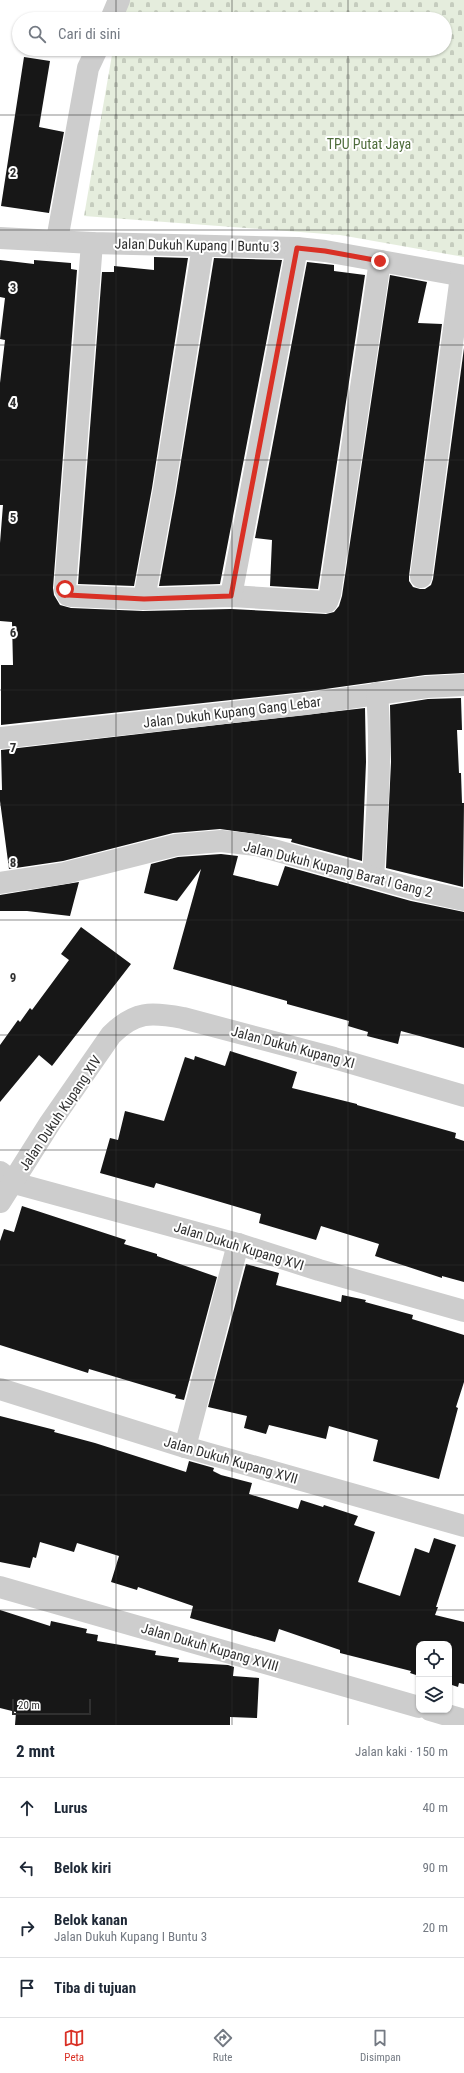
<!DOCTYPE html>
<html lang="id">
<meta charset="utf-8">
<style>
body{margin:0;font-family:"Roboto Condensed",sans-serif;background:#f6f6f7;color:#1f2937}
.controls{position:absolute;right:12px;bottom:12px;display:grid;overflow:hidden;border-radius:8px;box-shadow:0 1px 3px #0004}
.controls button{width:36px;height:36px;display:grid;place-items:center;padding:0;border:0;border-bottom:1px solid #e0e1e3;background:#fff;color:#1f2937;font:20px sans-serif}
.scale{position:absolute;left:12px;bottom:10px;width:79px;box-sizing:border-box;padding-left:4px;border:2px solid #303030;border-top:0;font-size:11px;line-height:14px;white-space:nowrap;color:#303030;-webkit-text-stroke:3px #fff;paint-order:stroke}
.stop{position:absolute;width:12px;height:12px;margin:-9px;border:3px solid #d93025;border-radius:50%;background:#fff}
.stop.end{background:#d93025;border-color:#fff;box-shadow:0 1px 4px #0008}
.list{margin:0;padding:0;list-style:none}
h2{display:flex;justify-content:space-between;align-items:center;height:52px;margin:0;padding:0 16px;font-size:17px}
h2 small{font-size:13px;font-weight:400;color:#747a83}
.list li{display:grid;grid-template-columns:26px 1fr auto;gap:12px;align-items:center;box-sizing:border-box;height:60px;padding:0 16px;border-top:1px solid #e0e1e3}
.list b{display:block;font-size:15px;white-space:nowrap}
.list p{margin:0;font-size:13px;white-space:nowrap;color:#747a83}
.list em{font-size:13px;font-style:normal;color:#747a83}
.icon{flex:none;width:22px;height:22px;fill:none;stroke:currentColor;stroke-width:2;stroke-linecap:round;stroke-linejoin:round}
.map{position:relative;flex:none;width:464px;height:1725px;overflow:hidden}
.search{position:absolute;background:#fff;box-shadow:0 1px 3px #0004;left:12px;right:12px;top:12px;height:44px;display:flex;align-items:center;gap:10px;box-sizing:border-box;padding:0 14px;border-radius:22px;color:#747a83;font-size:15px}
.sheet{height:292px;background:#fff}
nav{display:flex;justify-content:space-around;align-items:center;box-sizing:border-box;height:56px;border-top:1px solid #e0e1e3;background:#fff;font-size:11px;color:#747a83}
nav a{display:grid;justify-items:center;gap:2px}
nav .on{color:#d93025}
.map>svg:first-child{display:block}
.cemetery{fill:url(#cemetery-stones)}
.building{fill:#171717}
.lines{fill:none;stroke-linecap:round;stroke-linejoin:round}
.minor{stroke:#cdcdcd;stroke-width:22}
.route{stroke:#d93025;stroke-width:5}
.grid{fill:none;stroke:#303030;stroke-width:1;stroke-opacity:0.55}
.labels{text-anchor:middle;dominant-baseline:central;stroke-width:4;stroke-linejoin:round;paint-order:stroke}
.park-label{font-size:14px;fill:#4f6d3c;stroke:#fff}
.street-label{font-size:14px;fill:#303030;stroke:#fff}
.grid-label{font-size:13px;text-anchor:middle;font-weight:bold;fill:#303030;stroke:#fff;stroke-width:4;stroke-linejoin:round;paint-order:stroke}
</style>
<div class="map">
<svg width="464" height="1725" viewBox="0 0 464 1725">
<defs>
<pattern id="cemetery-stones" width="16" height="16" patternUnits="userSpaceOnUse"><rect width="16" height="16" fill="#e5eddd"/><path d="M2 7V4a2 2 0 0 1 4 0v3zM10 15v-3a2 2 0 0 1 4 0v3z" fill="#c5ccbe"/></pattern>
</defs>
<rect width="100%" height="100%" fill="#fff"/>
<polygon class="cemetery" points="122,0 464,0 464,257 340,235 84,216 113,49 445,49 445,19 119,19"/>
<g class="building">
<polygon points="24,57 50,61 39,127 64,132 49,213 1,206"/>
<polygon points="154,257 188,258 152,488 134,586 78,584 102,272 114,272 114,266 154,270"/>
<polygon points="214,258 282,260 220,584 159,586 176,492"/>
<polygon points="0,260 34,264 34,260 71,263 71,269 77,270 53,588 54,595 60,605 71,608 143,611 231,609 326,614 334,612 339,606 342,596 390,275 427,282 418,323 442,324 409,576 409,581 413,587 420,589 425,589 431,585 433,579 464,348 464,673 425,675 304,692 1,725 1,665 13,665 12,622 0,621 0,543 3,505 0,505 0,383 5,340 0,339 5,298 0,297"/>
<polygon points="307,262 334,265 334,271 365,275 318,589 270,586 272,540 255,538"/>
<polygon points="461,698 462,730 457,730 459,773 461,773 462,803 464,803 463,887 386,868 391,762 390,705 428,699"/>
<polygon points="365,708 366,762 362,861 291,842 292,839 220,829 173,833 63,861 9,869 0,801 0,790 2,790 1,750"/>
<polygon points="221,854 238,856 233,875 278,886 285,866 411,901 464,912 464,1048 401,1031 398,1044 367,1036 368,1032 348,1026 349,1021 287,1004 287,1001 173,969 201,869 177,901 144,893 151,864 178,857"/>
<polygon points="79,882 70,916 27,911 0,911 0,895"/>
<polygon points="81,927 131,964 52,1066 39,1055 0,1102 0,1045 18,1020 20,1022 30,1008 32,1010 69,960 61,954"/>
<polygon points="230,1051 297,1072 292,1088 357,1104 357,1105 456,1133 455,1138 464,1141 464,1282 442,1276 442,1278 375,1256 379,1244 321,1226 316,1240 259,1223 261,1214 156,1183 154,1188 100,1173 110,1138 118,1140 125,1111 164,1121 185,1057 194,1060 195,1056 225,1066"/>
<polygon points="22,1206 126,1240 124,1244 157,1254 157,1256 217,1277 184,1400 175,1398 176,1395 89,1369 88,1373 0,1345 0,1241 4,1229 14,1232"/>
<polygon points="246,1264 279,1273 276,1285 341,1302 342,1295 366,1300 365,1302 413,1315 412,1319 464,1335 464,1382 456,1407 458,1408 439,1479 373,1461 378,1440 329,1426 326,1439 269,1425 266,1434 244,1428 247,1416 208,1407"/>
<polygon points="0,1416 55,1430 54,1432 95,1443 186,1472 189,1461 214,1468 213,1471 221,1475 252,1483 249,1494 298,1509 301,1500 323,1507 324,1505 358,1516 354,1525 375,1532 358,1582 400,1596 415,1548 429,1553 434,1538 456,1545 436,1607 438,1607 435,1615 464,1622 464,1684 459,1683 458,1687 449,1684 449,1644 419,1644 419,1676 410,1673 411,1671 340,1653 340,1650 279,1629 275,1642 190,1618 193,1606 138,1587 137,1590 111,1582 119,1556 77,1543 74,1552 40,1542 36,1558 33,1557 30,1568 0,1562"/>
<polygon points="0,1610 50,1626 51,1621 87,1629 86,1633 98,1635 97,1641 156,1651 155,1655 179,1658 178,1662 228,1665 234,1667 233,1676 259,1678 257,1718 230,1717 230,1725 15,1725 16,1712 0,1708"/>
</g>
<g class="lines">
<g class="minor">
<polyline points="111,19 119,0"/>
<polyline points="0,238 92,243 297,248 325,251 464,276"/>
<polyline points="57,240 88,68 97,49"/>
<polyline points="92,243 65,589 68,595 72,596 144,599 231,596 327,602 330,594 380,261"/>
<polyline points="421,577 461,276"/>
<polyline points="231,596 297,248"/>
<polyline points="144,599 164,490 203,246"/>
<polyline points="0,738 306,704 427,687 464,685"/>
<path d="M373,877C377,816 382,755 377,693"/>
<polyline points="0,883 65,873 176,845 221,841 256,845 414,889 464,900"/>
<polyline points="0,1172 14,1183 238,1244 319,1270 464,1311"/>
<path d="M0,1202L50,1123L111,1035C135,1011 151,1012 183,1018L334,1058L464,1096"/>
<polyline points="0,1389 185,1447 464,1526"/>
<polyline points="185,1447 238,1244"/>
<polyline points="0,1587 419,1707"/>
<polyline points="430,1710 464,1720"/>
</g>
</g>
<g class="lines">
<polyline class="route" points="65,589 68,595 144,599 231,596 297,248 325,251 380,261"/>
</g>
<path class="grid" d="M116,0V19M232,0V19M348,0V19M116,49V1725M232,49V1725M348,49V1725M0,115H464M0,230H464M0,345H464M0,460H464M0,575H464M0,690H464M0,805H464M0,920H464M0,1035H464M0,1150H464M0,1265H464M0,1380H464M0,1495H464M0,1610H464"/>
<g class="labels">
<g class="park-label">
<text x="369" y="144">TPU Putat Jaya</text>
</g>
<g class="street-label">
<text transform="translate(197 245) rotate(1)">Jalan Dukuh Kupang I Buntu 3</text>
<text transform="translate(232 712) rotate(-7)">Jalan Dukuh Kupang Gang Lebar</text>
<text transform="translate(338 869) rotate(14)">Jalan Dukuh Kupang Barat I Gang 2</text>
<text transform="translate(293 1047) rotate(15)">Jalan Dukuh Kupang XI</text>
<text transform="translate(60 1113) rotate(-56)">Jalan Dukuh Kupang XIV</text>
<text transform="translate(239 1246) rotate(17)">Jalan Dukuh Kupang XVI</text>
<text transform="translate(231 1460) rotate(16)">Jalan Dukuh Kupang XVII</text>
<text transform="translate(210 1647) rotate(16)">Jalan Dukuh Kupang XVIII</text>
</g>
</g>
<g class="grid-label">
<text x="13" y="177">2</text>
<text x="13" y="292">3</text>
<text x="13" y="407">4</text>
<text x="13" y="522">5</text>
<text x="13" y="637">6</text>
<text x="13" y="752">7</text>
<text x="13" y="867">8</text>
<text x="13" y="982">9</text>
</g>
</svg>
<div class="controls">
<button><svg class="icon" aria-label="locate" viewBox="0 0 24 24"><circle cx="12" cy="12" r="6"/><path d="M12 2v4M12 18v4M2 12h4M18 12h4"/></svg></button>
<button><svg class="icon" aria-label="layers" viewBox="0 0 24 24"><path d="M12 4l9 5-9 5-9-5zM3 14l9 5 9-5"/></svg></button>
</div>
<div class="scale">20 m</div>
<div class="stop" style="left:65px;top:589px"></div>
<div class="stop end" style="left:380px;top:261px"></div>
<div class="search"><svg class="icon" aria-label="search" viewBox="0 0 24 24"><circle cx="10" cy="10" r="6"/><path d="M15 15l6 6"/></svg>Cari di sini</div>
</div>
<section class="sheet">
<h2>2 mnt<small>Jalan kaki · 150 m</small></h2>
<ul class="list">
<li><svg class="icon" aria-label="ahead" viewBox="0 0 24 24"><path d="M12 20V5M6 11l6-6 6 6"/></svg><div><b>Lurus</b></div><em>40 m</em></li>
<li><svg class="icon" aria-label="left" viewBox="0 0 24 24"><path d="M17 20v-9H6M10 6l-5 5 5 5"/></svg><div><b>Belok kiri</b></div><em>90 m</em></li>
<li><svg class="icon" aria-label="right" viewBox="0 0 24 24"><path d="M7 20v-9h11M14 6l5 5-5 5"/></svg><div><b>Belok kanan</b><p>Jalan Dukuh Kupang I Buntu 3</p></div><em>20 m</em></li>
<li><svg class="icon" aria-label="arrive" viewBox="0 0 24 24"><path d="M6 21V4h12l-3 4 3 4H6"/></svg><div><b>Tiba di tujuan</b></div></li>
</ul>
</section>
<nav>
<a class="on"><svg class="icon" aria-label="map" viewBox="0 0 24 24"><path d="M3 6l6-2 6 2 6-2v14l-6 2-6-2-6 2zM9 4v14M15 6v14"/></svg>Peta</a>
<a><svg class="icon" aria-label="directions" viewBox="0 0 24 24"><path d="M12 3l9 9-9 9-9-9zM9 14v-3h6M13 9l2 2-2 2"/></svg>Rute</a>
<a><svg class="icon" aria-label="saved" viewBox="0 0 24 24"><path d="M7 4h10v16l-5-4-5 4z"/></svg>Disimpan</a>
</nav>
